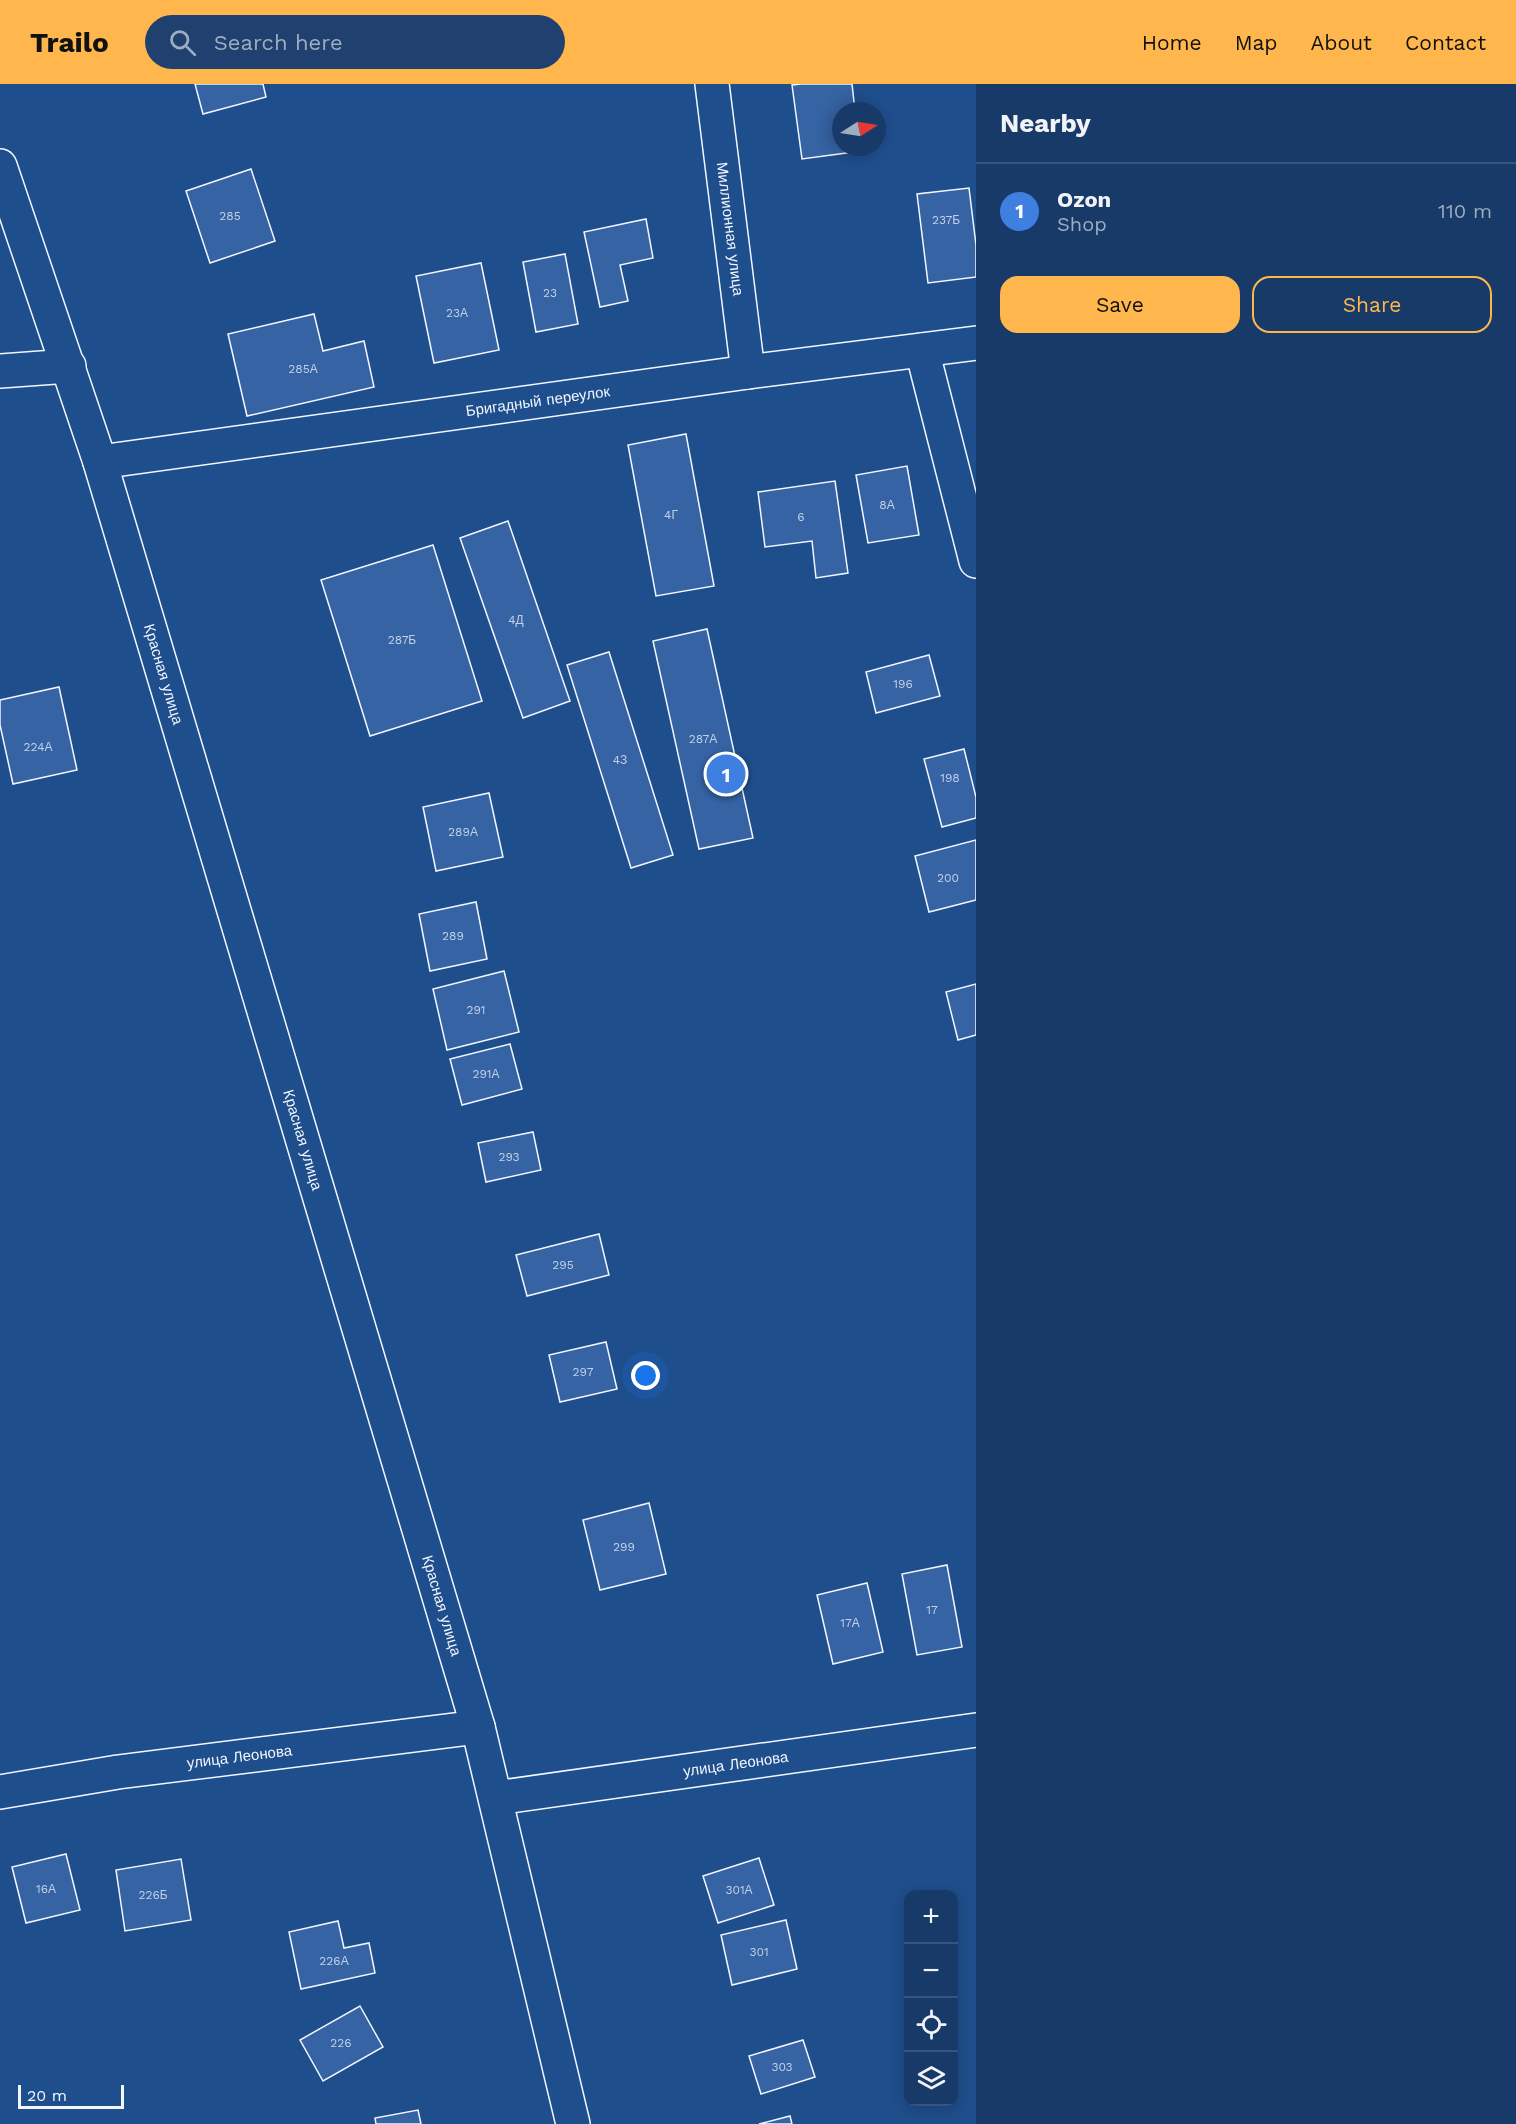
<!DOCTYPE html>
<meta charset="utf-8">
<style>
body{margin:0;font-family:"Work Sans",sans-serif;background:#20416f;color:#f1f3f6}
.controls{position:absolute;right:18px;bottom:18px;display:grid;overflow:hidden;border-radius:12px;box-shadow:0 3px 15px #0003}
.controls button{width:54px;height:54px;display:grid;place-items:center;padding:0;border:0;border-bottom:2px solid #36547d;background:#173a69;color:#f1f3f6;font:30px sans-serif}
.compass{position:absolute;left:832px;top:18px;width:54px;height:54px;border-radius:50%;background:#173a69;box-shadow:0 3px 15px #0003;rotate:78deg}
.scale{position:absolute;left:18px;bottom:15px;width:106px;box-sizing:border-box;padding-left:6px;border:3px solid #f2f6ff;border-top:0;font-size:16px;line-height:21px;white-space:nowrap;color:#f2f6ff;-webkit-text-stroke:4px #1f4e8c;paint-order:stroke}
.you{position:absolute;left:646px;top:1292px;width:21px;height:21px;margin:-15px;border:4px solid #fff;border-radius:50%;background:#1a73e8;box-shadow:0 0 0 9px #1a73e833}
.badge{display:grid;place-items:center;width:39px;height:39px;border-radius:50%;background:#ffb74d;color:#fff;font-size:20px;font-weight:700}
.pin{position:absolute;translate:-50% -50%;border:3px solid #fff;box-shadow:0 2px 6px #0006}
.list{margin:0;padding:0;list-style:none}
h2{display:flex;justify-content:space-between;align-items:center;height:78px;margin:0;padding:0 24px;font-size:26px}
h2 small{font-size:20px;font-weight:400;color:#9eadc0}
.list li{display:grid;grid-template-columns:39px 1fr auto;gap:18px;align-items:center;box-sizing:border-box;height:96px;padding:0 24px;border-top:2px solid #36547d}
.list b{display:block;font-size:22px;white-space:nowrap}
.list p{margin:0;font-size:20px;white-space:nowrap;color:#9eadc0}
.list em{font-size:20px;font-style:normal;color:#9eadc0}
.actions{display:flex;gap:12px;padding:18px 24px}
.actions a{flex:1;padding:14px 0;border:2px solid #ffb74d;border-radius:18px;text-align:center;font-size:21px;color:#ffb74d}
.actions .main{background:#ffb74d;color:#111}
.icon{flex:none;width:33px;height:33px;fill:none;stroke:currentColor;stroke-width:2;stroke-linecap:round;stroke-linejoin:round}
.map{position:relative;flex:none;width:976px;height:2040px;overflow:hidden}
header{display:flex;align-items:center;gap:36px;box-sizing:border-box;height:84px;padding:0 30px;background:#ffb74d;color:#111}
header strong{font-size:28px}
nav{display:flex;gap:33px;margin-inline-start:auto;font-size:21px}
.search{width:420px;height:54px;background:#20416f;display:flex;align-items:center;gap:15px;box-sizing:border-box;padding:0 21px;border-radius:33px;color:#9eadc0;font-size:22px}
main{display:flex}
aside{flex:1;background:#173a69}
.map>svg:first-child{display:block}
.building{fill:#3563a3;stroke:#f2f6ff;stroke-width:1.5}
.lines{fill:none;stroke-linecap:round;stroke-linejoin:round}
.minor-casing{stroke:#f2f6ff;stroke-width:36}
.major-casing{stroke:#f2f6ff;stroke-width:36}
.minor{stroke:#1f4e8c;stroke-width:33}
.major{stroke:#1f4e8c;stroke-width:33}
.labels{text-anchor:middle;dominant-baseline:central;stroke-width:4.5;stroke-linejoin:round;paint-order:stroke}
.number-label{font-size:12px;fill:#c3d1e8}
.street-label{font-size:15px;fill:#f2f6ff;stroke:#1f4e8c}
</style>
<header>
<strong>Trailo</strong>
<div class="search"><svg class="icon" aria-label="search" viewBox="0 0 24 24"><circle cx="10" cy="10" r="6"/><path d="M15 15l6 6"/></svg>Search here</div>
<nav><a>Home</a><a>Map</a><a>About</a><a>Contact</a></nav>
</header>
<main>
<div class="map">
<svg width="976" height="2040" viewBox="0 0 976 2040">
<rect width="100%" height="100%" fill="#1f4e8c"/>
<g class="building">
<polygon points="195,0 263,0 266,13 203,30"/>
<polygon points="801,0 852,0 855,27 841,27 841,63 860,63 861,67 802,75 792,1"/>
<polygon points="251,85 275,157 210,179 186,107"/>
<polygon points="969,104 976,161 976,193 928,199 917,110"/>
<polygon points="646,135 653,174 620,181 628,217 600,223 584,148"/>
<polygon points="565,170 578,240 536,248 523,178"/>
<polygon points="481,179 499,266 434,279 416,192"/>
<polygon points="314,230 323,267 364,257 374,303 247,332 228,250"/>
<polygon points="686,350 714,502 656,512 628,361"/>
<polygon points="907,382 919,451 868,459 856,391"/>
<polygon points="835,397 848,489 816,494 812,457 765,463 758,408"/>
<polygon points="508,437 570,617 523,634 460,454"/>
<polygon points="433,461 482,617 370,652 321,496"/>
<polygon points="707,545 753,754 699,765 653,557"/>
<polygon points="609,568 673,771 631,784 567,581"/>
<polygon points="929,571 940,612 876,629 866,588"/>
<polygon points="59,603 77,686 13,700 0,641 0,616"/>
<polygon points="964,665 976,713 976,734 942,743 924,675"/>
<polygon points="489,709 503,773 436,787 423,723"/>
<polygon points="976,756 976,816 929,828 915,772"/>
<polygon points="476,818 487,875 430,887 419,830"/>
<polygon points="504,887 519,948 447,966 433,905"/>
<polygon points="976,900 976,951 958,956 946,908"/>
<polygon points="510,960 522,1005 462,1021 450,975"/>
<polygon points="533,1048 541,1086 486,1098 478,1059"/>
<polygon points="599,1150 609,1191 527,1212 516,1171"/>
<polygon points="606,1258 617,1305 560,1318 549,1271"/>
<polygon points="649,1419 666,1490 600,1506 583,1436"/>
<polygon points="947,1481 962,1563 917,1571 902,1490"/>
<polygon points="867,1499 883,1568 833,1580 817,1511"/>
<polygon points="66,1770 80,1826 26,1839 12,1783"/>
<polygon points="759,1774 774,1821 718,1839 703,1792"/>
<polygon points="181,1775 191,1836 125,1847 116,1786"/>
<polygon points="786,1836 797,1885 732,1901 721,1851"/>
<polygon points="338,1837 344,1864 369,1859 375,1889 301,1905 289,1848"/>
<polygon points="360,1922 383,1963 323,1997 300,1956"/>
<polygon points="803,1956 815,1993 761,2010 749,1972"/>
<polygon points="418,2026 421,2040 376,2040 375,2034"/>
<polygon points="790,2032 792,2040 759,2040"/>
</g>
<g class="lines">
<g class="minor-casing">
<g id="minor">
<path id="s1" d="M712,0L748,288"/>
<polyline points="922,266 976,477"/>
<polyline points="0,287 69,282"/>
<path id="s2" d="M100,378L748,288L976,259"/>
<path id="s3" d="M0,1708L118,1688L478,1643"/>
<path id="s4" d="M496,1714L976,1646"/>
</g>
</g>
<g class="major-casing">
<g id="major">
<path id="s5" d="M0,82L100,378L478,1643L573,2040"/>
</g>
</g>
<use href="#minor" class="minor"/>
<use href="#major" class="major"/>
</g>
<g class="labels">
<g class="number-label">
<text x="230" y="132">285</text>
<text x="946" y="136">237Б</text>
<text x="550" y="209">23</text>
<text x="457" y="229">23А</text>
<text x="303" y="285">285А</text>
<text x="887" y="421">8А</text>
<text x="671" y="431">4Г</text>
<text x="801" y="433">6</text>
<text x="516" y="536">4Д</text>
<text x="402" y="556">287Б</text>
<text x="903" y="600">196</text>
<text x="703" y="655">287А</text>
<text x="38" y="663">224А</text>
<text x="620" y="676">4З</text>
<text x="950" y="694">198</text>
<text x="463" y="748">289А</text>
<text x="948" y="794">200</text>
<text x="453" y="852">289</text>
<text x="476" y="926">291</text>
<text x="486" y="990">291А</text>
<text x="509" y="1073">293</text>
<text x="563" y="1181">295</text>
<text x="583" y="1288">297</text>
<text x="624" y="1463">299</text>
<text x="932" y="1526">17</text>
<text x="850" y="1539">17А</text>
<text x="46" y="1805">16А</text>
<text x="739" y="1806">301А</text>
<text x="153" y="1811">226Б</text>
<text x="759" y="1868">301</text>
<text x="334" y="1877">226А</text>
<text x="341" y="1959">226</text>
<text x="782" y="1983">303</text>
</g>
<g class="street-label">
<text stroke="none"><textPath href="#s1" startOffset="146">Миллионная улица</textPath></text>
<text stroke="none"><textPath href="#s2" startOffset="442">Бригадный переулок</textPath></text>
<text stroke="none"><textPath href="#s5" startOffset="534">Красная улица</textPath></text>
<text stroke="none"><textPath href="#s5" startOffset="1020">Красная улица</textPath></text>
<text stroke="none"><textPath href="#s5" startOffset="1506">Красная улица</textPath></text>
<text stroke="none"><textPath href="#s3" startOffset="242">улица Леонова</textPath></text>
<text stroke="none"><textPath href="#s4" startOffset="242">улица Леонова</textPath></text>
</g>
</g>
</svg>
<div class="controls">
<button>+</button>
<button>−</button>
<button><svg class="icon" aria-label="locate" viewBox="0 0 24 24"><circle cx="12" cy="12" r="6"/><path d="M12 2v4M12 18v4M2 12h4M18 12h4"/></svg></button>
<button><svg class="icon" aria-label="layers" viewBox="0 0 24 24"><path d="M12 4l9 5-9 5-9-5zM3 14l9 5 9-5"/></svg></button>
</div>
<svg class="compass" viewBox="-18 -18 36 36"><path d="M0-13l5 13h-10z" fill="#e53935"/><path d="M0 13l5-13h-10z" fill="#9eadc0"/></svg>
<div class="scale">20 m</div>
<div class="you"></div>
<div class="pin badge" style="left:726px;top:690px;background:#3f7fe0">1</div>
</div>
<aside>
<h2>Nearby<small></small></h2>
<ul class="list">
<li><span class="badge" style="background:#3f7fe0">1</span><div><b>Ozon</b><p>Shop</p></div><em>110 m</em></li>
</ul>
<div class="actions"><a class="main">Save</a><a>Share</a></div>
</aside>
</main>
